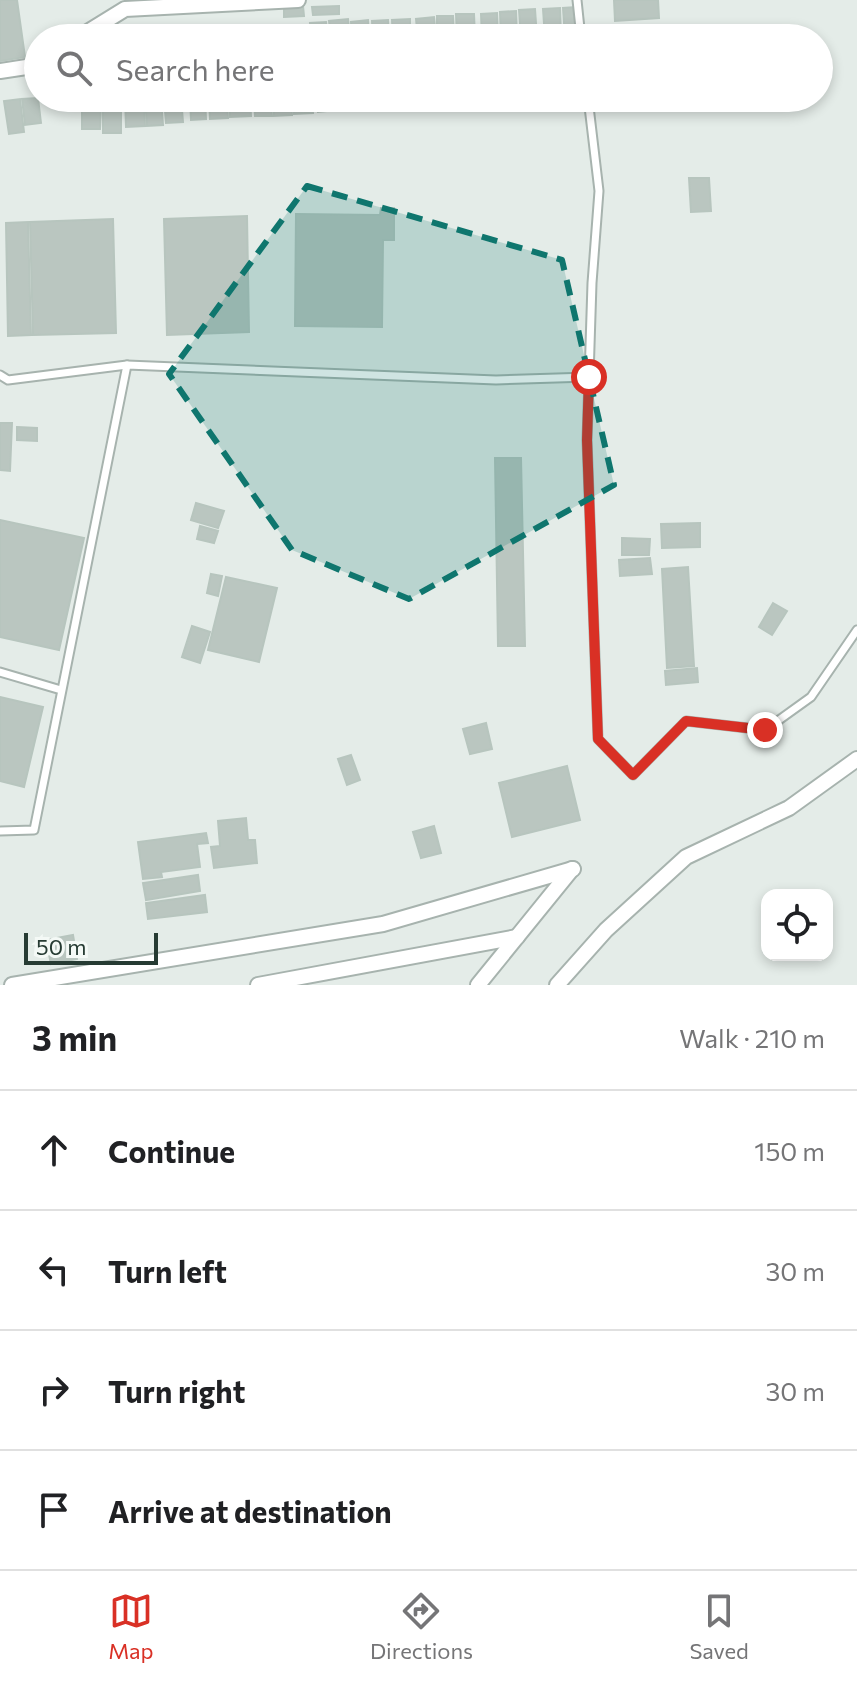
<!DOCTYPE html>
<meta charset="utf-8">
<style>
body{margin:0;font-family:Commissioner,sans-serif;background:#f6f6f6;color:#202124}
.controls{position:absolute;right:24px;bottom:24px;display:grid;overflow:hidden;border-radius:16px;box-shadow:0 4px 12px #0003}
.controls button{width:72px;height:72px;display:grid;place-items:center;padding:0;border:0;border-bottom:2px solid #e0e0e0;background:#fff;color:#202124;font:40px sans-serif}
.scale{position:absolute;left:24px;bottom:20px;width:134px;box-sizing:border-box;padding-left:8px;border:4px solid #263b33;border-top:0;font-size:22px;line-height:28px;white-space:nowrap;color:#263b33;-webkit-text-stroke:6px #f4f9f6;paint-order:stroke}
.stop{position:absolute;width:24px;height:24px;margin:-18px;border:6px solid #d93025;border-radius:50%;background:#fff}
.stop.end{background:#d93025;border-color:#fff;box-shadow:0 2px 8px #0008}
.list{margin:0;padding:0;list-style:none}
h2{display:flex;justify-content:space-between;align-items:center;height:104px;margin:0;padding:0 32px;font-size:34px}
h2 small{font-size:26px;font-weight:400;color:#757577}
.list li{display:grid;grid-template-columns:52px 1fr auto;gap:24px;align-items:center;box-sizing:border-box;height:120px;padding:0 32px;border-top:2px solid #e0e0e0}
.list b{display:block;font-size:30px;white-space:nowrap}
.list em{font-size:26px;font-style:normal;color:#757577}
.icon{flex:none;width:44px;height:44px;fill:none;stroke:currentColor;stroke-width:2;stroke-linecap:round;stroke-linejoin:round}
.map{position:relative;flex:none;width:857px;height:985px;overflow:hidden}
.search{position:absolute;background:#fff;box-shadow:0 4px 12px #0003;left:24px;right:24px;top:24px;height:88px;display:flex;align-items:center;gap:20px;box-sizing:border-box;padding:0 28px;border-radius:44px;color:#757577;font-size:30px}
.sheet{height:584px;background:#fff}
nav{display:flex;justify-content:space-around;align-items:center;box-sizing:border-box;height:112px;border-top:2px solid #e0e0e0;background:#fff;font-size:22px;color:#757577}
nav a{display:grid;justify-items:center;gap:4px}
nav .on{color:#d93025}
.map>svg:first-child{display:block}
.building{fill:#bac6c0;stroke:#b7c5be;stroke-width:2}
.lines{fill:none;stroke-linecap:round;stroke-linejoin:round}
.lane-casing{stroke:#a7b3ae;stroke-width:11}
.street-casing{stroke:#a7b3ae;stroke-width:18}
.lane{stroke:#fff;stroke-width:7}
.street{stroke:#fff;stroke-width:14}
.route{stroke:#d93025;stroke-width:10}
.marked{fill:#0f766e;fill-opacity:0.2;stroke:#0f766e;stroke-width:6;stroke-dasharray:16 10;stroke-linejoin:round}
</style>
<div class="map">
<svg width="857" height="985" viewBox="0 0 857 985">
<rect width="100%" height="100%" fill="#e4ece8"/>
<g class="building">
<polygon points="0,0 17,0 25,57 0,61"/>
<polygon points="614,0 658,0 659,18 615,21"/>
<polygon points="303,6 304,16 284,17 284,7"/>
<polygon points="339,6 339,14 313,15 312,7"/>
<polygon points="576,7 578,37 565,38 563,8"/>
<polygon points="560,8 561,38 545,38 543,9"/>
<polygon points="535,9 537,38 521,38 519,10"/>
<polygon points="516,11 517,38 501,38 500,12"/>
<polygon points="497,13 498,38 482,38 481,14"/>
<polygon points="456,14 474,14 475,38 457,38"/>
<polygon points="437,16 453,16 454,38 437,38"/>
<polygon points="434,17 436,38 418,38 416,19"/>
<polygon points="348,19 350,38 331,38 329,21"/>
<polygon points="410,19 410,38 393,38 392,20"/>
<polygon points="368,20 369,38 352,38 351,22"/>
<polygon points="388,20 389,38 373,38 372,21"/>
<polygon points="326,22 328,38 311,38 310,23"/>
<polygon points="284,26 284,38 269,38 268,27"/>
<polygon points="308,26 308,38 292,38 292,27"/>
<polygon points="265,27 265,38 248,38 247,29"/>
<polygon points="38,98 41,123 25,125 22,99"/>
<rect x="103" y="98" width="18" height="35"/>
<polygon points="125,98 144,98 145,126 126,127"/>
<polygon points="145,98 161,98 163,125 147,126"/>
<polygon points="164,98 181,98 183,122 166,123"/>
<polygon points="190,98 205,98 206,119 191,120"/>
<polygon points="209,98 227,98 228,118 210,119"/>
<polygon points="230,98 250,98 251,116 230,117"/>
<polygon points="254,98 271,98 272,116 255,116"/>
<polygon points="274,98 291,98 292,115 274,116"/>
<polygon points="293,98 312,98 313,113 294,114"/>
<polygon points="318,98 335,98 336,110 318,112"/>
<polygon points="338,98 355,98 356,109 338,110"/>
<polygon points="358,98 375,98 375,107 359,108"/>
<polygon points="20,99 24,132 9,134 4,101"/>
<polygon points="82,105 101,106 100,129 82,129"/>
<polygon points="689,178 709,178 711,211 691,212"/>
<polygon points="381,208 394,208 394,240 383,240 382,327 295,326 296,214 380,215"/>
<polygon points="247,216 249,332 167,335 164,219"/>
<polygon points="113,219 116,333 33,335 30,222"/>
<polygon points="28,222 31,335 8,336 6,223"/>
<polygon points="0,423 12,423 10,471 0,470"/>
<polygon points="17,427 37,428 37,441 17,440"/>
<polygon points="495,458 521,458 525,646 498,646"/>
<polygon points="196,503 224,511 218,528 191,520"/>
<polygon points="0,520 84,538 59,650 0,637"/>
<polygon points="700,523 700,547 662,548 661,524"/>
<polygon points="200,526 218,531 214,543 197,539"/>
<polygon points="622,538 650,539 649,555 622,555"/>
<polygon points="650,558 652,574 620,576 619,560"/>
<polygon points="688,567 694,666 667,668 662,569"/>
<polygon points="211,574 222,576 218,596 207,593"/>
<polygon points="226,577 277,588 259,662 208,650"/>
<polygon points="773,603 787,611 772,635 759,627"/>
<polygon points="192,626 210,632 200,663 182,657"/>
<polygon points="697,668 698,682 666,685 665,671"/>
<polygon points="0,697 43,707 24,787 0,781"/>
<polygon points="486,723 492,749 470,754 463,729"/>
<polygon points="351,755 360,780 347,785 338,759"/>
<polygon points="567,766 580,820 512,837 499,783"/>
<polygon points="246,818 248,840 255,840 257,863 214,868 211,847 220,846 218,821"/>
<polygon points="434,826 441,853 421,858 413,832"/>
<polygon points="206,833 208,843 197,844 200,867 161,872 162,877 143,879 138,842"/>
<polygon points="198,875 200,891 146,900 143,883"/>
<polygon points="205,895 207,912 148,919 146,903"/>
<polygon points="73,935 77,959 51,964 46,940"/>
</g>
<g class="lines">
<g class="lane-casing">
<g id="lane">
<polyline points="577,0 581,38"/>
<polyline points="588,98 599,191 592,283 587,440 598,739 633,775 686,721 765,730 811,697 857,630"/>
<polyline points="0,375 8,380 127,365 496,380 589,377"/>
<polyline points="0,672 61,690"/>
<polyline points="0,831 34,830 127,365"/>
</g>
</g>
<g class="street-casing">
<g id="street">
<polyline points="78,38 125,9 298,0"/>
<polyline points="0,71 33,66 38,63"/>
<polyline points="12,985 383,924 573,869"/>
<polyline points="258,985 517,937"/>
<polyline points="478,985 572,869"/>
<polyline points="557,985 606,930 686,857 789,808 857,759"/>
</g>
</g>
<use href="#lane" class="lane"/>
<use href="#street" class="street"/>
</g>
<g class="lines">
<polyline class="route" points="589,377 587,440 598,739 633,775 686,721 765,730"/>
</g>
<path class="marked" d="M307,186L562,260L614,485L409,599L292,550L169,374Z"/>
</svg>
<div class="controls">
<button><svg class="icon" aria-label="locate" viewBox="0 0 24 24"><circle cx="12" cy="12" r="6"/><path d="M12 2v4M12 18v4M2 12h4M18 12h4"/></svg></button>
</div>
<div class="scale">50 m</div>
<div class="stop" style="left:589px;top:377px"></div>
<div class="stop end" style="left:765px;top:730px"></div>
<div class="search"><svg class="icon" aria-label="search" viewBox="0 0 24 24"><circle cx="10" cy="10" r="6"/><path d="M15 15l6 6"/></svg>Search here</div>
</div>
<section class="sheet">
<h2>3 min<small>Walk · 210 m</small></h2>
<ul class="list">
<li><svg class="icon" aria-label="ahead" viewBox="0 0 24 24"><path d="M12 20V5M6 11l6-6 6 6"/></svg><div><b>Continue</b></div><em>150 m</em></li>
<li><svg class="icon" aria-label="left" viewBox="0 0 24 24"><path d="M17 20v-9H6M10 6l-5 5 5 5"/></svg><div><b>Turn left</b></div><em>30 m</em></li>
<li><svg class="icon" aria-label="right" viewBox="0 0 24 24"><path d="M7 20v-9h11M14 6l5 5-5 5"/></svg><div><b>Turn right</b></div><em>30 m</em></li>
<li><svg class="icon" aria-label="arrive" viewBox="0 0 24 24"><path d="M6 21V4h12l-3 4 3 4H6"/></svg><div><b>Arrive at destination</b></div></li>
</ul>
</section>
<nav>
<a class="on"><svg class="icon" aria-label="map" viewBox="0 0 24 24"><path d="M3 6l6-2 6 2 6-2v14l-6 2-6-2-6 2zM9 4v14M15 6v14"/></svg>Map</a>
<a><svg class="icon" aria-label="directions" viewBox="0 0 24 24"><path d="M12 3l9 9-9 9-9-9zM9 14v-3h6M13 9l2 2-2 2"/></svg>Directions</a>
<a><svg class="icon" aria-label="saved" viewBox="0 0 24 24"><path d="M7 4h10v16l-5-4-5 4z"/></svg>Saved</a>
</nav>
